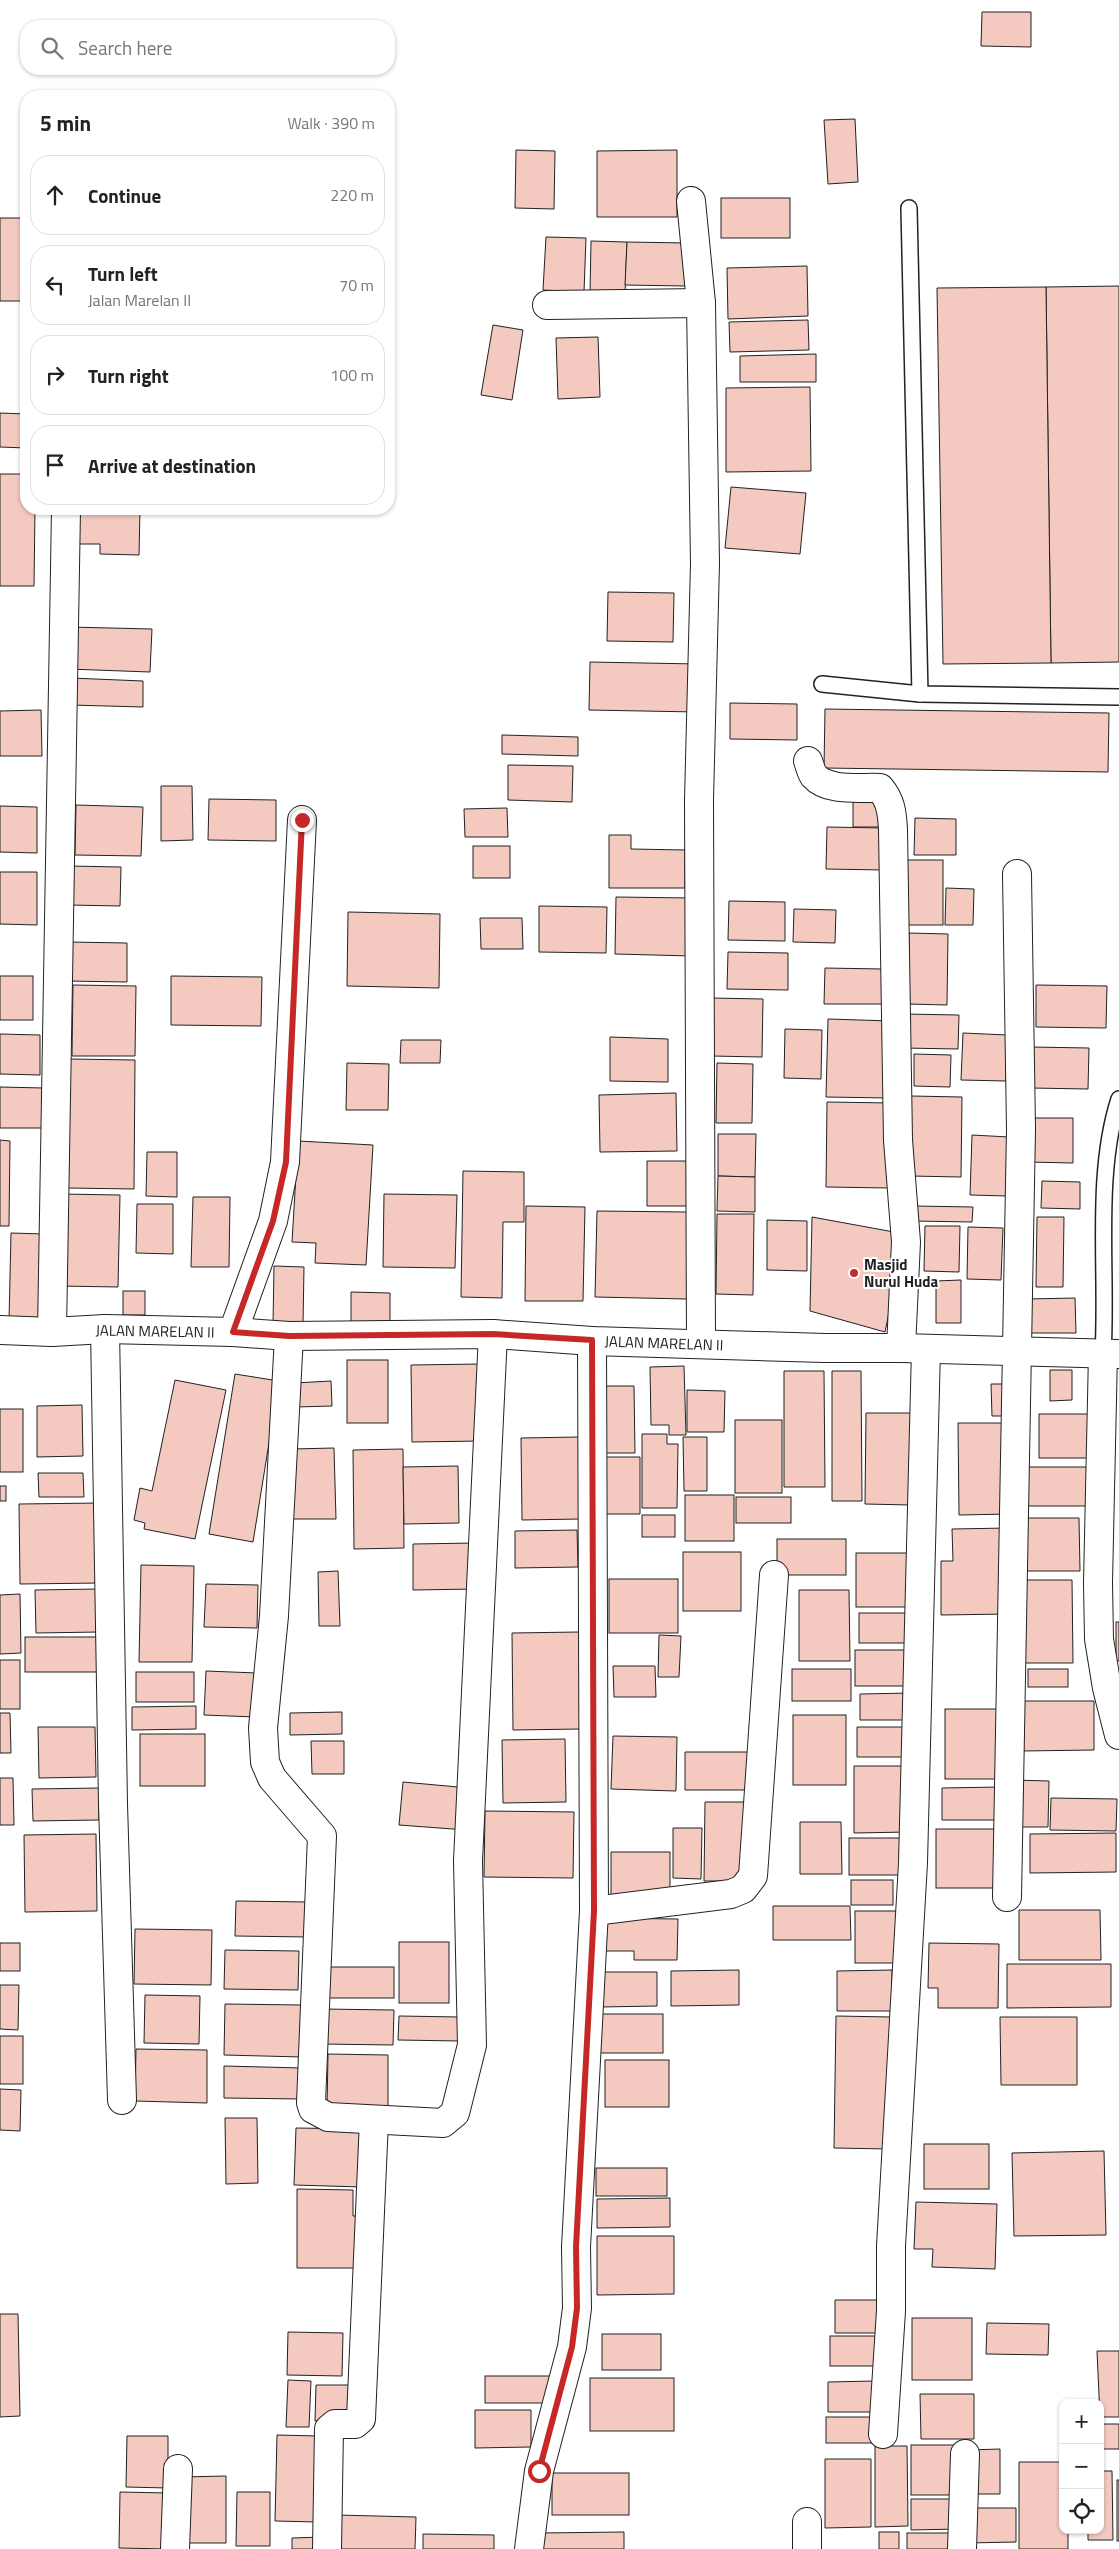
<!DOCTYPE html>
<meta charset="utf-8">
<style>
body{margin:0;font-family:"Titillium Web",sans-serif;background:#f2f2f2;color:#222}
.controls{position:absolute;right:15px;bottom:15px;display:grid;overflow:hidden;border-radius:10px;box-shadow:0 1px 4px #0004}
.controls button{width:45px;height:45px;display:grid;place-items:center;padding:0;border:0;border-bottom:1px solid #e0e0e0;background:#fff;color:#222;font:25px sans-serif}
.stop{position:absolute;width:15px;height:15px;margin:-11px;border:4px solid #c62828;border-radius:50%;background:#fff}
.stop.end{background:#c62828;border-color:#fff;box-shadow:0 1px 5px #0008}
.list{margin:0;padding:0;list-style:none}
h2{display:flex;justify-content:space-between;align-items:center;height:65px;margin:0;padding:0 20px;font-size:21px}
h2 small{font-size:16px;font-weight:400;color:#767676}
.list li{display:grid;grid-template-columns:32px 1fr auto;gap:15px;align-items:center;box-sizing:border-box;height:80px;margin:0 10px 10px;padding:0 10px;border:1px solid #e0e0e0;border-radius:20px}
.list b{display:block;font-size:19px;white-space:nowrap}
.list p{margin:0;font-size:16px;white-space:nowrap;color:#767676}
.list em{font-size:16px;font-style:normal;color:#767676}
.icon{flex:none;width:28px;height:28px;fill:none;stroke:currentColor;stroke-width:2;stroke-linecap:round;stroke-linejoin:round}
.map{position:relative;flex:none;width:1119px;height:2549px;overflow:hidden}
.search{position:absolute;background:#fff;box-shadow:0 1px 4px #0004;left:20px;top:20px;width:375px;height:55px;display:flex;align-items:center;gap:12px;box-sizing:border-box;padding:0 18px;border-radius:20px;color:#767676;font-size:19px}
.panel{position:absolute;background:#fff;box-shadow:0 1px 4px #0004;left:20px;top:90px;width:375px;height:425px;border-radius:20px}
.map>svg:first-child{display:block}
.building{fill:#f3c9c0;stroke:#222}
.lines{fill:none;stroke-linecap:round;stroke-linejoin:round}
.lane-casing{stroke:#222;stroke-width:18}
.street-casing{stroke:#222;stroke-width:30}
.lane{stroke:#fff;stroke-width:15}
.street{stroke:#fff;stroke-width:28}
.route{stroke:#c62828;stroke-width:6}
.poi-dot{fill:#c62828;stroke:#fff;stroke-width:2}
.labels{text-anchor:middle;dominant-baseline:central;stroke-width:4;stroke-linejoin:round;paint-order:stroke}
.poi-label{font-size:15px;font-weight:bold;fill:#222;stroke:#fff;text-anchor:start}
.street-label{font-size:15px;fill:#222;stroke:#fff}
</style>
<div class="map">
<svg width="1119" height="2549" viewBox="0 0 1119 2549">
<rect width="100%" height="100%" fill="#fff"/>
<g class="building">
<polygon points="982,12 1031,12 1031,47 981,46"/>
<polygon points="855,119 858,182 828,184 824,120"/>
<polygon points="516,150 555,151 554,209 515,208"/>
<polygon points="677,150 677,217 597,217 597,151"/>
<rect x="721" y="198" width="69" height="40"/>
<rect x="0" y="218" width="26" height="83"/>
<polygon points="546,237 586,238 584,292 543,290"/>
<polygon points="591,241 627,242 625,295 590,294"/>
<polygon points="627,242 687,243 686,286 625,285"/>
<polygon points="807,266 808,316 728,319 727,268"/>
<polygon points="1119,286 1119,662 1051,663 1046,287"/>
<polygon points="1046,287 1051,663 943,664 937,288"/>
<polygon points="808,320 809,350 730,352 729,322"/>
<polygon points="493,325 523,330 512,400 481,395"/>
<polygon points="598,337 600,397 558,399 556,338"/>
<polygon points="816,354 816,382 740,382 740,356"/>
<polygon points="810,387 811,471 726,472 726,388"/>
<polygon points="0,413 26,414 26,448 0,447"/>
<polygon points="0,474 26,474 26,509 35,509 34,586 0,586"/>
<polygon points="731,487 806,493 800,554 725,548"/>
<polygon points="79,509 140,509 139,555 100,554 100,544 78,544"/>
<polygon points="608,592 674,593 673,642 607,641"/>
<polygon points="69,627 152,629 150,672 68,669"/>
<polygon points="590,662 698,664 697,712 589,710"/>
<polygon points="71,678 143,681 143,707 70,705"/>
<polygon points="730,703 797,704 797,740 730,739"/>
<polygon points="825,709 1109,713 1108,772 824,768"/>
<polygon points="41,710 42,756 0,756 0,711"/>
<polygon points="502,735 578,737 578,756 502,754"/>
<polygon points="508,765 573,766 572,802 508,800"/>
<polygon points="161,786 192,786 193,840 161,841"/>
<polygon points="209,799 276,800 276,841 208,840"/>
<polygon points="853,800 886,800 885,827 853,827"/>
<polygon points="76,805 143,807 141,856 75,855"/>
<polygon points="0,806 37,807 37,853 0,852"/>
<polygon points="507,808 508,837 465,837 464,809"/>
<polygon points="915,818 956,819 956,855 914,855"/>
<polygon points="827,827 884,828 884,870 826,869"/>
<polygon points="609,835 631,835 631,849 685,850 685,888 609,888"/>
<rect x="473" y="846" width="37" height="32"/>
<rect x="900" y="860" width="43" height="65"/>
<polygon points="70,866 121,867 120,906 69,905"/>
<polygon points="0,872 37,872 37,925 0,924"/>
<polygon points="946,888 974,889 973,925 945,925"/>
<polygon points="616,897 693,898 692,956 615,954"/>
<polygon points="729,901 785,902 785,941 728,940"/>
<polygon points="539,906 607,907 606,953 539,952"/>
<polygon points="794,909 836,910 835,943 793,942"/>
<polygon points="348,912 440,914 439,988 347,986"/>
<polygon points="480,918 522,918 523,949 481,949"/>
<polygon points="909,933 948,934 947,1005 908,1004"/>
<polygon points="68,942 127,943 127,982 67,981"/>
<polygon points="728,952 788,953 788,990 727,989"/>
<polygon points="825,968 883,969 883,1004 824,1004"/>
<rect x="0" y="976" width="33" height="44"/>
<polygon points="171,976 262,977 261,1026 171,1025"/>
<polygon points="73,985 136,986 135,1056 72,1056"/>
<polygon points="1036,985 1107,986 1106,1028 1036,1027"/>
<polygon points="712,998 763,999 762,1057 711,1056"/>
<polygon points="904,1014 959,1015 958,1049 903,1048"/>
<polygon points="828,1019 891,1021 889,1098 826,1097"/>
<polygon points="785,1029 822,1030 821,1079 784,1078"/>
<polygon points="963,1033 1007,1035 1006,1081 961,1080"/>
<polygon points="0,1034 40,1035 40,1075 0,1074"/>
<polygon points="610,1037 668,1039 668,1082 610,1081"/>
<polygon points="401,1040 441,1040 440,1063 400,1063"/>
<polygon points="1031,1047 1089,1048 1088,1089 1031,1088"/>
<polygon points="914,1054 951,1055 950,1087 914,1086"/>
<polygon points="70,1059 135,1060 134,1189 68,1188"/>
<polygon points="347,1063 389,1064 388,1110 346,1110"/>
<polygon points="717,1063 753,1064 752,1123 716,1123"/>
<polygon points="0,1087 44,1088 43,1128 0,1128"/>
<polygon points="676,1093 677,1151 600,1152 599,1095"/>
<polygon points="911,1096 962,1097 961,1177 910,1176"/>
<polygon points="827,1102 891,1103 889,1188 826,1187"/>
<polygon points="1027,1118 1073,1118 1073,1163 1027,1162"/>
<polygon points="718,1134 756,1134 755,1177 718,1176"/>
<polygon points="972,1135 1009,1137 1008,1196 970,1195"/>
<polygon points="0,1140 10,1141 9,1226 0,1226"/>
<polygon points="298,1141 373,1145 366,1265 315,1263 316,1243 292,1242"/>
<polygon points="147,1152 177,1152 177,1197 146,1196"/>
<polygon points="647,1161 688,1161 687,1206 647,1206"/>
<polygon points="463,1171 524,1172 524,1222 503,1222 502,1298 461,1297"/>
<polygon points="718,1176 755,1177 755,1212 717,1211"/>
<polygon points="1042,1181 1080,1182 1080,1209 1041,1208"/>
<polygon points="61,1194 120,1195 118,1287 59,1286"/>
<polygon points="384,1194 457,1195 455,1268 383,1267"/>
<polygon points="193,1197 230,1197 229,1267 191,1267"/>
<polygon points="137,1204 173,1204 173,1254 136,1253"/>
<polygon points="526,1206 585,1207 583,1301 525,1301"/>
<polygon points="915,1206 973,1207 972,1222 914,1221"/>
<polygon points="597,1211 688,1212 687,1299 595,1297"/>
<polygon points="717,1214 754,1214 753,1295 716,1294"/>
<polygon points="812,1217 905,1234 885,1332 810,1311"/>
<polygon points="1037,1217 1064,1217 1063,1287 1036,1287"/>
<polygon points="767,1220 807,1221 807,1271 767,1270"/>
<polygon points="925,1226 960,1226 959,1272 924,1271"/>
<polygon points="968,1227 1003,1228 1001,1280 967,1279"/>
<polygon points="11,1233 44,1234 43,1322 9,1321"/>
<polygon points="274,1266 304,1267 303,1325 273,1325"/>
<polygon points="961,1280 961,1323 936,1323 936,1281"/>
<rect x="123" y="1291" width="22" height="24"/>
<polygon points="351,1292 390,1293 390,1325 351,1325"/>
<polygon points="1075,1298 1076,1333 1026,1333 1026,1299"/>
<rect x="347" y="1360" width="41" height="63"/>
<polygon points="481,1364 482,1441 412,1442 411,1365"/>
<polygon points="684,1366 686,1435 669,1435 669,1425 651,1425 650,1367"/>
<polygon points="1050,1370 1072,1370 1072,1400 1050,1401"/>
<polygon points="784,1371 824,1371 825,1487 784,1487"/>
<polygon points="832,1371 861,1371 862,1501 832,1501"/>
<polygon points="235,1374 279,1381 253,1542 209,1534"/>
<polygon points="175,1380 226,1390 195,1539 144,1529 145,1523 134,1520 140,1488 152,1491"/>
<polygon points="331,1381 332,1406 295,1407 294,1383"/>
<polygon points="991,1384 1014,1384 1014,1416 992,1416"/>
<polygon points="603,1386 634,1386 635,1453 603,1453"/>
<polygon points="687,1390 725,1391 724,1432 687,1432"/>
<polygon points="82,1405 83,1456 37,1457 37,1406"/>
<rect x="0" y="1409" width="23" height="63"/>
<polygon points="866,1413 913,1413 911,1505 865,1504"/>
<rect x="1039" y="1414" width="53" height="44"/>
<rect x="735" y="1420" width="47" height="73"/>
<polygon points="958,1423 1010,1423 1010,1514 959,1515"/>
<polygon points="642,1434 667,1434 667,1444 678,1444 677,1508 642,1508"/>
<polygon points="579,1437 580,1519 522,1520 521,1438"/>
<polygon points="683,1437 707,1437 707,1491 684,1491"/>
<polygon points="334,1448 336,1519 293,1519 292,1449"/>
<polygon points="403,1449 404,1548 354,1549 353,1450"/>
<polygon points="598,1457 640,1457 640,1514 599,1514"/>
<polygon points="458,1466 459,1523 404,1524 403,1467"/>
<rect x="1028" y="1467" width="65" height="39"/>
<polygon points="38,1473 83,1473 84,1497 39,1497"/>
<rect x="0" y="1486" width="6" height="15"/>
<rect x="685" y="1495" width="49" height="46"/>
<rect x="736" y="1497" width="55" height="26"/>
<polygon points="100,1503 101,1583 20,1584 19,1504"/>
<rect x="642" y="1515" width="33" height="22"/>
<polygon points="1021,1518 1079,1518 1080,1571 1022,1571"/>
<polygon points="1008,1528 1009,1614 941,1615 941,1561 953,1561 952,1529"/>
<polygon points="577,1530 578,1567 515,1568 515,1531"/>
<rect x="777" y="1539" width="69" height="36"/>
<polygon points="476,1543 477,1589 413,1590 413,1544"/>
<rect x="683" y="1552" width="58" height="59"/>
<rect x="856" y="1553" width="62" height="54"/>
<polygon points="141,1565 194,1566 192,1662 139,1662"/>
<polygon points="338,1571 340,1626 319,1626 318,1572"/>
<rect x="609" y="1579" width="69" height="54"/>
<polygon points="1020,1580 1072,1580 1073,1663 1020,1663"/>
<polygon points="206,1584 258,1585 257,1628 204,1627"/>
<polygon points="98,1589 99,1632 36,1633 35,1590"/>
<polygon points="799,1590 849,1590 850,1661 799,1661"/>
<polygon points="20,1594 21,1653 0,1654 0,1595"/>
<rect x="859" y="1613" width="57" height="30"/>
<rect x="1116" y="1622" width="3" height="39"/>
<polygon points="579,1632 581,1729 513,1730 512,1633"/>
<polygon points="659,1635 681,1636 679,1677 658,1677"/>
<rect x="25" y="1637" width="84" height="35"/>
<rect x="855" y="1650" width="59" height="36"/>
<rect x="0" y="1660" width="20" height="49"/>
<polygon points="613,1666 655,1666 656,1697 614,1697"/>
<rect x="792" y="1669" width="59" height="32"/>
<rect x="1028" y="1669" width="40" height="18"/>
<polygon points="206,1671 257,1673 255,1717 204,1715"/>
<rect x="136" y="1672" width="58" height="30"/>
<polygon points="912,1693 912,1720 860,1720 860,1694"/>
<polygon points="1022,1701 1094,1701 1094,1750 1022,1751"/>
<polygon points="196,1706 196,1729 132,1730 132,1707"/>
<rect x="945" y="1709" width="59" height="70"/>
<polygon points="342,1712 342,1734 290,1735 290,1713"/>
<polygon points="0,1713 10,1713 11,1753 0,1753"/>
<rect x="793" y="1715" width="53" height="70"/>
<polygon points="38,1727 95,1727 96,1777 39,1778"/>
<polygon points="857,1727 912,1727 913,1757 857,1757"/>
<rect x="140" y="1734" width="65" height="52"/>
<polygon points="613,1736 677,1737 676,1791 611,1789"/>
<polygon points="565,1739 566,1802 503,1803 502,1740"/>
<polygon points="311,1741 344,1741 344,1774 312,1774"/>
<polygon points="685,1752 748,1752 749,1790 685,1790"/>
<polygon points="854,1766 909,1766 909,1832 854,1833"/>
<polygon points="0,1778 13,1778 14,1825 0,1825"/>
<polygon points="1013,1780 1049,1781 1048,1827 1012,1827"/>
<polygon points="403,1782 469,1788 466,1830 399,1825"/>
<polygon points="1000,1787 1000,1820 942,1820 942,1788"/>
<polygon points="99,1788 99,1820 33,1821 32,1789"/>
<polygon points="1051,1798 1117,1799 1116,1831 1050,1830"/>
<polygon points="705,1802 747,1802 746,1881 704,1881"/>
<polygon points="485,1811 574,1812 573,1878 484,1877"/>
<polygon points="800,1822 841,1822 842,1874 800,1874"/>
<polygon points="673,1828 702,1828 701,1879 673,1878"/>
<rect x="936" y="1829" width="60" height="59"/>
<polygon points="1116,1833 1116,1872 1030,1873 1030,1834"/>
<polygon points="96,1834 97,1911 25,1912 24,1835"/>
<rect x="849" y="1838" width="61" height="37"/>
<polygon points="611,1852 670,1852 670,1896 611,1897"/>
<rect x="851" y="1880" width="42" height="25"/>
<polygon points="236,1901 309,1902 309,1937 235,1936"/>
<polygon points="773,1906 850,1906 851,1940 773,1940"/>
<polygon points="1019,1910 1100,1910 1101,1960 1019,1960"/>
<rect x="855" y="1911" width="46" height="52"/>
<polygon points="602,1918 678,1919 677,1960 634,1960 634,1951 601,1951"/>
<polygon points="135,1929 212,1930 211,1985 134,1984"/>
<rect x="399" y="1942" width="50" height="61"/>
<rect x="0" y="1943" width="20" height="28"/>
<polygon points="929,1943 999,1944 998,2008 938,2008 938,1988 928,1988"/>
<polygon points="225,1950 299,1951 298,1990 224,1989"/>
<polygon points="1007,1964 1111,1964 1111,2007 1007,2008"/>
<rect x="329" y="1967" width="65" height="31"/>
<polygon points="739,1970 739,2005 671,2006 671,1971"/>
<polygon points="892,1970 892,2011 837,2011 837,1971"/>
<polygon points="600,1972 657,1972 657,2006 600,2007"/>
<polygon points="0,1985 19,1985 18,2030 0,2029"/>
<polygon points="145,1995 200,1996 199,2044 144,2043"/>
<polygon points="225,2004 302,2005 302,2057 224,2055"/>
<polygon points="322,2009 394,2010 393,2045 321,2044"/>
<rect x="597" y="2014" width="66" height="39"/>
<polygon points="399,2016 460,2017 460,2041 398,2040"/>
<polygon points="836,2016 891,2017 889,2149 834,2148"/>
<polygon points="1000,2017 1077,2017 1077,2085 1001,2085"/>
<rect x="0" y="2036" width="23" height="48"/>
<polygon points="136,2049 207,2050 207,2103 135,2101"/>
<polygon points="328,2054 388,2055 388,2110 327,2110"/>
<rect x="605" y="2060" width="64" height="47"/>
<polygon points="224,2066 302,2068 302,2099 224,2098"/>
<polygon points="0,2089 21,2090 20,2131 0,2130"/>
<polygon points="225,2118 257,2118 258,2183 226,2184"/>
<polygon points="296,2128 363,2129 362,2187 294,2185"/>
<rect x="924" y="2144" width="65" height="45"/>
<polygon points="1104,2151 1106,2235 1014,2236 1012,2153"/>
<rect x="596" y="2168" width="71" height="28"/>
<polygon points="297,2189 353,2190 353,2216 362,2216 361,2268 297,2268"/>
<polygon points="670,2198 670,2227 597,2228 597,2199"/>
<polygon points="916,2202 997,2204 995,2269 932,2267 933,2249 914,2249"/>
<polygon points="597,2236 674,2236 674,2294 597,2295"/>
<polygon points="835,2300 884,2300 885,2333 835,2333"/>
<polygon points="0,2314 18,2314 20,2416 0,2417"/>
<rect x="912" y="2318" width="60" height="62"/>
<polygon points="987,2323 1049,2324 1048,2355 986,2354"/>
<polygon points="288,2332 343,2333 342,2376 287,2375"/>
<rect x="602" y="2334" width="59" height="36"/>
<rect x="830" y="2336" width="49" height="30"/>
<polygon points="1097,2351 1119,2351 1119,2417 1100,2417"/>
<rect x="485" y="2376" width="65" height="27"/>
<rect x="590" y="2378" width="84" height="53"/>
<polygon points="288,2380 311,2381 309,2427 286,2427"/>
<polygon points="874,2381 874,2412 828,2412 828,2382"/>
<polygon points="316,2385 352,2385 352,2422 315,2421"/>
<polygon points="920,2394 974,2394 974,2439 921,2439"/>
<polygon points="475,2410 531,2410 531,2447 475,2448"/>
<rect x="826" y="2417" width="52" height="26"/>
<rect x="1060" y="2424" width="3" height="25"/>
<rect x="1100" y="2424" width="19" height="25"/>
<polygon points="277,2435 319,2436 317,2522 275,2521"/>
<polygon points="127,2436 168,2436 168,2488 126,2487"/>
<rect x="911" y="2445" width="49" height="50"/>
<polygon points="875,2446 907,2446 908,2526 875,2527"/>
<polygon points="1000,2449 1000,2494 967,2494 967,2450"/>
<polygon points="825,2459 871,2459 871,2527 825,2528"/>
<polygon points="1019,2462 1063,2462 1063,2530 1068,2530 1068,2549 1019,2549"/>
<polygon points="1100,2471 1112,2471 1113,2540 1088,2540 1088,2530 1100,2530"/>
<rect x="552" y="2473" width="77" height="42"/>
<polygon points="226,2476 226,2543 181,2543 181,2477"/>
<rect x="1117" y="2480" width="2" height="61"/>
<polygon points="120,2492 168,2493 168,2549 119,2548"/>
<polygon points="237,2492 270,2492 270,2546 236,2546"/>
<polygon points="911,2499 958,2499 958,2529 911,2530"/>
<polygon points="967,2508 1016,2508 1016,2542 967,2543"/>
<polygon points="337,2515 416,2517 415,2549 336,2549"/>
<polygon points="624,2532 624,2549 541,2549 541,2533"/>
<rect x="879" y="2532" width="20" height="17"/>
<rect x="907" y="2533" width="42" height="16"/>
<polygon points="423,2534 494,2535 494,2549 423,2549"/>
<polygon points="323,2537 323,2549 292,2549 292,2538"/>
</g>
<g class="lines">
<g class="lane-casing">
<g id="lane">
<polyline points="909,208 920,694"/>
<polyline points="822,684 920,694 1119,697"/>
<path d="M1103,1353C1108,1272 1094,1176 1119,1099"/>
</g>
</g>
<g class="street-casing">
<g id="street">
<polyline points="691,201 701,303 705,563 699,800 701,1343"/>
<polyline points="547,305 701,303"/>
<path d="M808,761C810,766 811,772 814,776C828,792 861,787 880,788C891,801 892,813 893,829L898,1140L906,1242L901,1348"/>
<polyline points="105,1329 113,1804 122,2100"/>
<polyline points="0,1330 52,1332 105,1329 233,1332 289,1336 493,1334 592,1341 824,1348 901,1348 1119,1354"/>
<polyline points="52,1332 66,509"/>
<polyline points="233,1332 273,1221 285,1162 302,820"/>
<polyline points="289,1336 274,1616 263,1728 265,1762 272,1778 322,1836 311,2103 313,2109 328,2117 443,2123 455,2113 472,2045 468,1861 493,1334"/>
<polyline points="1103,1353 1098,1583 1099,1639 1107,1688 1119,1735"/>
<polyline points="1007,1897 1021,1129 1017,874"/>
<polyline points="594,1911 731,1894 743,1889 753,1876 774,1575"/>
<polyline points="883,2434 891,2311 891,2246 913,1863 926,1349"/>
<polyline points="175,2549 178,2469"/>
<polyline points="327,2549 329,2429 335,2424 355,2424 361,2419 374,2120"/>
<polyline points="529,2549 539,2471 572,2347 577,2308 576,2247 594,1911 592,1341"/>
<polyline points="807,2549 807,2522"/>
<polyline points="962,2549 965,2454"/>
</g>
</g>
<use href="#lane" class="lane"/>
<use href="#street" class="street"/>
</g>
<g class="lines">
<polyline class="route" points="302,820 286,1162 273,1221 233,1332 289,1336 493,1334 592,1340 594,1911 576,2247 577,2308 572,2347 539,2471"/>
</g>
<circle class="poi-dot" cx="854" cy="1273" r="5"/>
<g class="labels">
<g class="poi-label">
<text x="864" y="1264">Masjid<tspan x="864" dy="17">Nurul Huda</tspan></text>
</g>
<g class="street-label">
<text transform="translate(155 1331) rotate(1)">JALAN MARELAN II</text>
<text transform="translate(664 1343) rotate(2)">JALAN MARELAN II</text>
</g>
</g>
</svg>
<div class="controls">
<button>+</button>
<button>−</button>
<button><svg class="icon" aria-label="locate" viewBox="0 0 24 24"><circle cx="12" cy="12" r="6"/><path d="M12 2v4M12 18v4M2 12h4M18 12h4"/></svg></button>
</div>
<div class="stop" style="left:539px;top:2471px"></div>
<div class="stop end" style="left:302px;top:820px"></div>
<div class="search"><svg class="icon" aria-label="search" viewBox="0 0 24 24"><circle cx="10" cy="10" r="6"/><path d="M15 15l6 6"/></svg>Search here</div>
<section class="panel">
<h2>5 min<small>Walk · 390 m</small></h2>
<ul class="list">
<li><svg class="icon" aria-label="ahead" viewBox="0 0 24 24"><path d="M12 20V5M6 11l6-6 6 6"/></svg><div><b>Continue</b></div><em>220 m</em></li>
<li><svg class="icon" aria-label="left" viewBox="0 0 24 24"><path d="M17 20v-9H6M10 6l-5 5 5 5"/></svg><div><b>Turn left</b><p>Jalan Marelan II</p></div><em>70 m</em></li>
<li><svg class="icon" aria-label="right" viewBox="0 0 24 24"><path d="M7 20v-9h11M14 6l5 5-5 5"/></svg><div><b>Turn right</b></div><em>100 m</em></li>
<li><svg class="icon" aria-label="arrive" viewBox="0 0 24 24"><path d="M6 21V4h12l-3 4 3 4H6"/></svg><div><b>Arrive at destination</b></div></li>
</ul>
</section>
</div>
